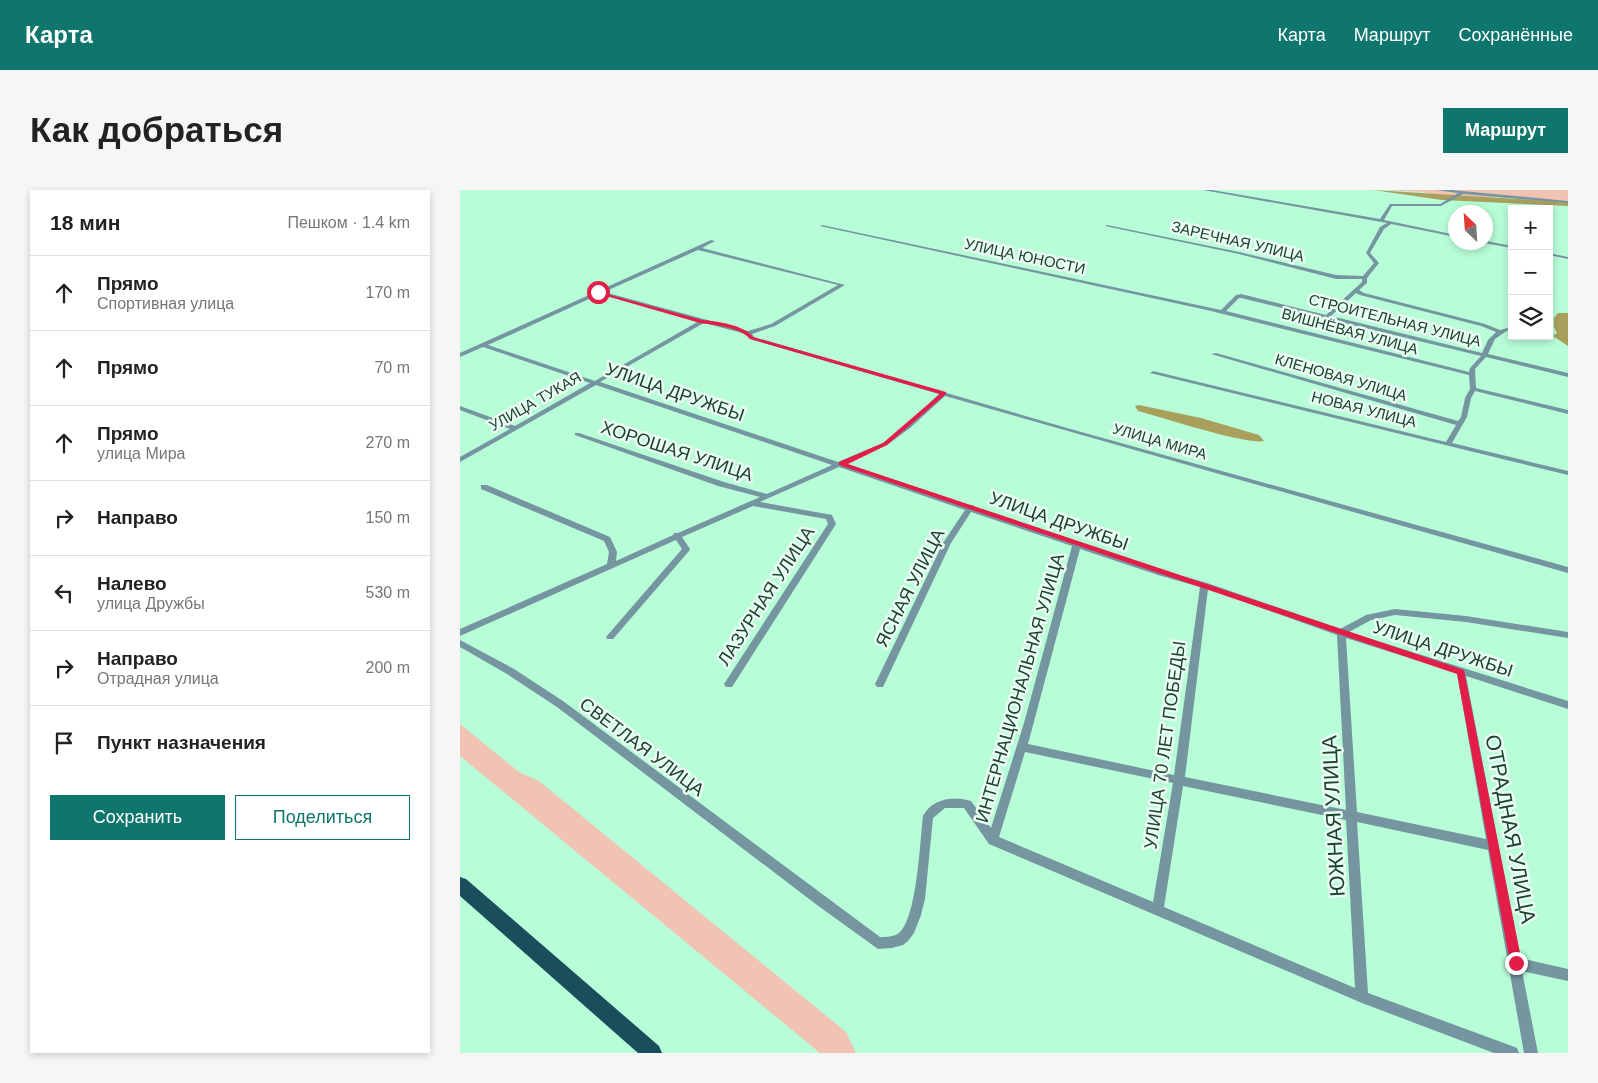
<!DOCTYPE html>
<html lang="ru">
<meta charset="utf-8">
<style>
body{margin:0;font-family:Arial,sans-serif;background:#f6f6f6;color:#222}
.controls{position:absolute;right:15px;top:15px;display:grid;overflow:hidden;border-radius:0px;box-shadow:0 2px 8px #0003}
.controls button{width:45px;height:45px;display:grid;place-items:center;padding:0;border:0;border-bottom:1px solid #e0e0e0;background:#fff;color:#222;font:25px sans-serif}
.compass{position:absolute;left:988px;top:15px;width:45px;height:45px;border-radius:50%;background:#fff;box-shadow:0 2px 8px #0003;rotate:335deg}
.stop{position:absolute;width:15px;height:15px;margin:-11px;border:4px solid #e11d48;border-radius:50%;background:#fff}
.stop.end{background:#e11d48;border-color:#fff;box-shadow:0 1px 5px #0008}
.list{margin:0;padding:0;list-style:none}
h2{display:flex;justify-content:space-between;align-items:center;height:65px;margin:0;padding:0 20px;font-size:21px}
h2 small{font-size:16px;font-weight:400;color:#767676}
.list li{display:grid;grid-template-columns:32px 1fr auto;gap:15px;align-items:center;box-sizing:border-box;height:75px;padding:0 20px;border-top:1px solid #e0e0e0}
.list b{display:block;font-size:19px;white-space:nowrap}
.list p{margin:0;font-size:16px;white-space:nowrap;color:#767676}
.list em{font-size:16px;font-style:normal;color:#767676}
.actions{display:flex;gap:10px;padding:15px 20px}
.actions a{flex:1;padding:11px 0;border:1px solid #0f766e;border-radius:0px;text-align:center;font-size:18px;color:#0f766e}
.actions .main{background:#0f766e;color:#fff}
.icon{flex:none;width:28px;height:28px;fill:none;stroke:currentColor;stroke-width:2;stroke-linecap:round;stroke-linejoin:round}
.map{position:relative;flex:none;width:1108px;height:863px;overflow:hidden;border-radius:0px}
header{display:flex;align-items:center;gap:30px;box-sizing:border-box;height:70px;padding:0 25px;background:#0f766e;color:#fff}
header strong{font-size:24px}
nav{display:flex;gap:28px;margin-inline-start:auto;font-size:18px}
.intro{display:flex;align-items:center;justify-content:space-between;box-sizing:border-box;height:120px;padding:0 30px}
h1{margin:0;font-size:35px}
.button{padding:12px 22px;border-radius:0px;background:#0f766e;color:#fff;font-size:18px;font-weight:700}
main{display:flex;gap:30px;padding:0 30px}
aside{flex:1;background:#fff;border-radius:0px;box-shadow:0 2px 8px #0003}
.map>svg:first-child{display:block}
.green{fill:#f1c3b3}
.water{fill:#aaa05e}
.lines{fill:none;stroke-linecap:round;stroke-linejoin:round}
.river{fill:#aaa05e;fill-rule:evenodd}
.minor{fill:#7595a0;fill-rule:evenodd}
.primary{fill:#1a4e5d;fill-rule:evenodd}
.route{fill:#e11d48}
.labels{text-anchor:middle;dominant-baseline:central;stroke-width:5;stroke-linejoin:round;paint-order:stroke}
.far-street-label{font-size:15px;fill:#1c4230;stroke:#ebfcf2}
.street-label{font-size:18px;fill:#1c4230;stroke:#ebfcf2}
.near-street-label{font-size:21px;fill:#1c4230;stroke:#ebfcf2}
</style>
<header>
<strong>Карта</strong>
<nav><a>Карта</a><a>Маршрут</a><a>Сохранённые</a></nav>
</header>
<div class="intro"><h1>Как добраться</h1><a class="button">Маршрут</a></div>
<main>
<aside>
<h2>18 мин<small>Пешком · 1.4 km</small></h2>
<ul class="list">
<li><svg class="icon" aria-label="ahead" viewBox="0 0 24 24"><path d="M12 20V5M6 11l6-6 6 6"/></svg><div><b>Прямо</b><p>Спортивная улица</p></div><em>170 m</em></li>
<li><svg class="icon" aria-label="ahead" viewBox="0 0 24 24"><path d="M12 20V5M6 11l6-6 6 6"/></svg><div><b>Прямо</b></div><em>70 m</em></li>
<li><svg class="icon" aria-label="ahead" viewBox="0 0 24 24"><path d="M12 20V5M6 11l6-6 6 6"/></svg><div><b>Прямо</b><p>улица Мира</p></div><em>270 m</em></li>
<li><svg class="icon" aria-label="right" viewBox="0 0 24 24"><path d="M7 20v-9h11M14 6l5 5-5 5"/></svg><div><b>Направо</b></div><em>150 m</em></li>
<li><svg class="icon" aria-label="left" viewBox="0 0 24 24"><path d="M17 20v-9H6M10 6l-5 5 5 5"/></svg><div><b>Налево</b><p>улица Дружбы</p></div><em>530 m</em></li>
<li><svg class="icon" aria-label="right" viewBox="0 0 24 24"><path d="M7 20v-9h11M14 6l5 5-5 5"/></svg><div><b>Направо</b><p>Отрадная улица</p></div><em>200 m</em></li>
<li><svg class="icon" aria-label="arrive" viewBox="0 0 24 24"><path d="M6 21V4h12l-3 4 3 4H6"/></svg><div><b>Пункт назначения</b></div></li>
</ul>
<div class="actions"><a class="main">Сохранить</a><a>Поделиться</a></div>
</aside>
<div class="map">
<svg width="1108" height="863" viewBox="0 0 1108 863">
<rect width="100%" height="100%" fill="#b7fdd7"/>
<g class="green">
<polygon points="924,0 1108,0 1108,13 1036,7 989,7 962,2"/>
<polygon points="0,534 59,582 79,591 386,842 396,863 360,863 0,566"/>
</g>
<g class="water">
<polygon points="1098,123 1108,123 1108,156 1093,146 1097,143 1094,137 1094,128"/>
<path d="M679,215L741,228L799,245L804,251C786,255 701,227 678,221L675,216Z"/>
</g>
<g class="lines">
<polygon class="river" points="913,0 1108,12 1108,16 982,10"/>
<g class="minor">
<path d="M743,0H752L920,29L930,14H980L998,3L976,0H991L1108,11V13L1003,4L981,16H932L924,30L996,45V47L931,34L924,39L910,63L919,73L907,88V93L899,100L904,103L1025,134L1040,140L1048,138V140L1035,149L1028,164L1108,183V187L1026,167L1015,179L1016,198L1108,220V224L1015,201L1011,208L1007,227L992,253L1108,281V285L690,183L693,181L986,252L996,235L751,164L756,163L998,231L1001,227L1005,208L1010,199L1009,185L747,120L360,36L362,35L761,120L776,105L781,104L866,125L902,92V89H876L779,64L645,36L647,35L779,62L876,85L903,86L914,73L906,63L920,37L927,33ZM896,103L900,105L1021,136L1036,142L1028,150L1022,163L871,126ZM779,108H781L1021,166L1010,178L1009,182L766,121Z"/>
<path d="M251,50L255,51L242,58L385,95L315,136L292,144L294,147L607,238L1108,377V383L485,206L450,238L427,255L385,274L508,315H513L514,317L704,381L747,393L880,439L906,425L935,419L1006,426L1108,442V448L1006,432L935,425L911,430L889,442L1108,511V519L1006,486L1060,768L1108,779V791L1062,781L1078,863H1064L1028,660L897,632L908,803L1052,856L1057,858L1059,863H1034L902,813L529,654L504,618H485L473,628L465,709L461,725L454,743L448,751L443,755L432,758L418,759L357,715L97,517L47,484L0,457V450L54,479L103,511L420,747C426,747 434,747 439,743C457,728 460,651 463,626C471,609 494,605 511,611L531,638L564,533L612,356L511,322L491,353L423,497H417L415,494L483,353L505,320L379,277L300,312L372,325L376,334L272,497H266L264,494L368,334L366,329L293,316L222,347L230,359L229,361L153,449H147L146,447L222,359L216,350L0,446V439L147,374L149,362L144,351L21,299V295H27L150,347L157,362L156,371L213,345L214,343H218L300,307L258,296L115,245V243H119L264,292L307,304L372,275L136,195L0,272V267L50,239L0,220V216L55,236L130,193L23,157L0,167V163ZM238,60L378,95L311,134L288,141L144,102ZM140,104L239,131L135,191L28,155ZM244,133L286,144L290,149L479,204L446,236L423,253L378,272L140,192ZM620,359L698,385L740,397L714,585L568,554ZM748,399L877,445L886,620L725,587ZM886,448L997,483L1026,649L897,622ZM565,562L713,593L693,712L539,647ZM723,596L886,630L895,798L704,717Z"/>
<polygon points="1026,51 1052,56 1052,58 1024,53"/>
<polygon points="1089,63 1108,67 1108,69 1089,65"/>
</g>
<polygon class="primary" points="0,687 6,689 199,856 202,863 178,863 0,706"/>
</g>
<path class="route" d="M136,101L242,130C257,131 284,135 293,147L486,202V204L427,255L388,274L1004,480L1062,773L1060,777H1052L1050,773L997,484L379,275V272L423,253L480,204L290,149C280,137 255,135 240,133L136,103Z"/>
<g class="labels">
<g class="far-street-label">
<text transform="translate(778 51) rotate(13)">ЗАРЕЧНАЯ УЛИЦА</text>
<text transform="translate(565 66) rotate(12)">УЛИЦА ЮНОСТИ</text>
<text transform="translate(935 130) rotate(14)">СТРОИТЕЛЬНАЯ УЛИЦА</text>
<text transform="translate(890 141) rotate(15)">ВИШНЁВАЯ УЛИЦА</text>
<text transform="translate(881 187) rotate(16)">КЛЕНОВАЯ УЛИЦА</text>
<text transform="translate(75 211) rotate(-30)">УЛИЦА ТУКАЯ</text>
<text transform="translate(904 219) rotate(14)">НОВАЯ УЛИЦА</text>
<text transform="translate(700 251) rotate(16)">УЛИЦА МИРА</text>
</g>
<g class="street-label">
<text transform="translate(215 202) rotate(19)">УЛИЦА ДРУЖБЫ</text>
<text transform="translate(217 261) rotate(18)">ХОРОШАЯ УЛИЦА</text>
<text transform="translate(599 331) rotate(19)">УЛИЦА ДРУЖБЫ</text>
<text transform="translate(450 398) rotate(-63)">ЯСНАЯ УЛИЦА</text>
<text transform="translate(306 406) rotate(-57)">ЛАЗУРНАЯ УЛИЦА</text>
<text transform="translate(983 459) rotate(18)">УЛИЦА ДРУЖБЫ</text>
<text transform="translate(560 498) rotate(-74)">ИНТЕРНАЦИОНАЛЬНАЯ УЛИЦА</text>
<text transform="translate(705 555) rotate(-82)">УЛИЦА 70 ЛЕТ ПОБЕДЫ</text>
<text transform="translate(182 557) rotate(37)">СВЕТЛАЯ УЛИЦА</text>
</g>
<g class="near-street-label">
<text transform="translate(873 626) rotate(-93)">ЮЖНАЯ УЛИЦА</text>
<text transform="translate(1051 639) rotate(79)">ОТРАДНАЯ УЛИЦА</text>
</g>
</g>
</svg>
<div class="controls">
<button>+</button>
<button>−</button>
<button><svg class="icon" aria-label="layers" viewBox="0 0 24 24"><path d="M12 4l9 5-9 5-9-5zM3 14l9 5 9-5"/></svg></button>
</div>
<svg class="compass" viewBox="-18 -18 36 36"><path d="M0-13l5 13h-10z" fill="#e53935"/><path d="M0 13l5-13h-10z" fill="#767676"/></svg>
<div class="stop" style="left:138px;top:102px"></div>
<div class="stop end" style="left:1056px;top:773px"></div>
</div>
</main>
